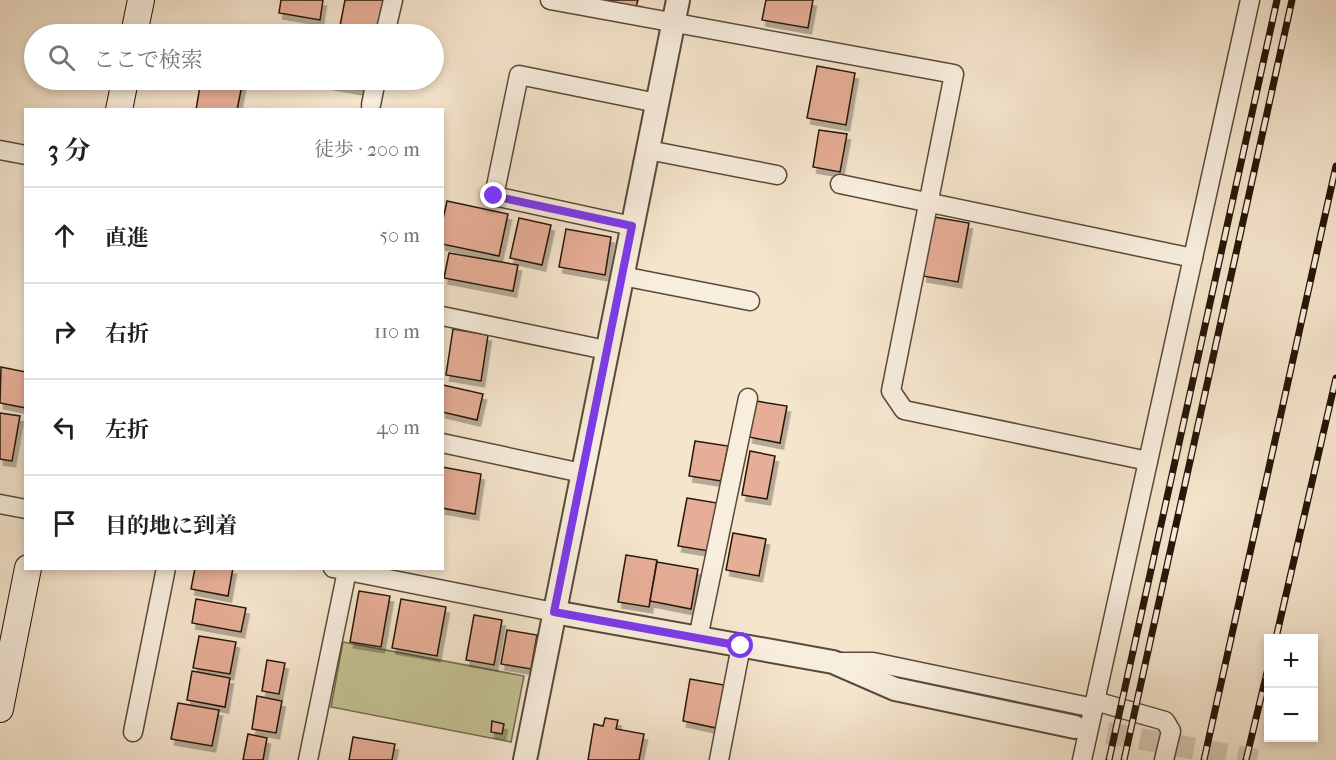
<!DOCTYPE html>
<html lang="ja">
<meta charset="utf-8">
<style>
body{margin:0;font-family:"IM FELL French Canon","Noto Serif JP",serif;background:#f6f6f6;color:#202124}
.controls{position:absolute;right:18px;bottom:18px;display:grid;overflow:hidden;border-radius:0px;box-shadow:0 3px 9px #0003}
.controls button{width:54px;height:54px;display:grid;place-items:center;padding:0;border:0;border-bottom:2px solid #e0e0e0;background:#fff;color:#202124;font:30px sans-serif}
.stop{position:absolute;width:18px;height:18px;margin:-14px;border:4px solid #7c3aed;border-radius:50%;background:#fff}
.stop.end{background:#7c3aed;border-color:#fff;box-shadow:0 2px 6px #0008}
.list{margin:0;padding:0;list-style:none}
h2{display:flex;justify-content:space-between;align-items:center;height:78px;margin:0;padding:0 24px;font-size:26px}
h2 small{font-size:20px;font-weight:400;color:#757577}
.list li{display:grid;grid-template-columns:39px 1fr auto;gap:18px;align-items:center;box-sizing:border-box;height:96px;padding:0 24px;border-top:2px solid #e0e0e0}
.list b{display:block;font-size:22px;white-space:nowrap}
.list em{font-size:20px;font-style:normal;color:#757577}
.icon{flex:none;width:33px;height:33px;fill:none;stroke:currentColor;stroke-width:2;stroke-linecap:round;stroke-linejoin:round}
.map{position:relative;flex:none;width:1336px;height:760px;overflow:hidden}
.search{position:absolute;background:#fff;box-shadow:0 3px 9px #0003;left:24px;top:24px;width:420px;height:66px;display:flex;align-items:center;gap:15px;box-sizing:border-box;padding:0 21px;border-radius:33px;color:#757577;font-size:22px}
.panel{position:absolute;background:#fff;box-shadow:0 3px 9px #0003;left:24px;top:108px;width:420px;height:462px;border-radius:0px}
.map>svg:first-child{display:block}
.green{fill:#c3c293;stroke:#746c4d;stroke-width:1.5}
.building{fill:#e7ae97;stroke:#261507;stroke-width:1.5;filter:url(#shadow)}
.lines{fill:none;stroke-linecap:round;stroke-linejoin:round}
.tertiary-tunnel{stroke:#d6c6af;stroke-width:22;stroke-dasharray:22 11;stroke-linecap:butt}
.minor-casing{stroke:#5a4938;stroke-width:21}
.tertiary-casing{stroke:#5a4938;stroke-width:26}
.secondary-casing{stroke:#261507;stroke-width:28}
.minor{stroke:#f8eede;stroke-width:18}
.tertiary{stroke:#f8eede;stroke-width:22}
.secondary{stroke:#f8eede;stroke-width:26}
.rail-casing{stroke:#261507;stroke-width:7}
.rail{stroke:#f8eede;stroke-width:4.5;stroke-dasharray:14;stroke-linecap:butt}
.route{stroke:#7c3aed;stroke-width:8}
</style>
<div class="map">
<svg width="1336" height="760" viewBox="0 0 1336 760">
<defs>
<filter id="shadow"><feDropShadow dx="3.5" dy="6" stdDeviation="0" flood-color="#0004"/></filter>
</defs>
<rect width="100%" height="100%" fill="#f5e5cd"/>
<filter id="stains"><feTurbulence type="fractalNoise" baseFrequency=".00333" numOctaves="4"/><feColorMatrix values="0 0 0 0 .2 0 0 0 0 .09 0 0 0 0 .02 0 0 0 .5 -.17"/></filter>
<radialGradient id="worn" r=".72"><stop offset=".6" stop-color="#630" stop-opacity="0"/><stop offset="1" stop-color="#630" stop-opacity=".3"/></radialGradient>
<polygon class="green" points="343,642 524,676 511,742 331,707"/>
<g class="building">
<polygon points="281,0 323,0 320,20 279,13"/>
<polygon points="345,0 387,0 381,34 358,34 339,31"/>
<polygon points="602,0 638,0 636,7"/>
<polygon points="766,0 813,0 808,28 762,20"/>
<polygon points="270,29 302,34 269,34"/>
<polygon points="817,66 855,73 846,125 807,118"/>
<polygon points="201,80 243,80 237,110 196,110"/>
<polygon points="331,80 373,80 371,91 330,84"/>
<polygon points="819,130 847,134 840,172 813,167"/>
<polygon points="447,201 508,214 499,256 442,244 442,224"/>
<polygon points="934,217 969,223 958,282 923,276"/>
<polygon points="519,218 551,225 542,265 510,258"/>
<polygon points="566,229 611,237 605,275 559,267"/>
<polygon points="449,253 518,265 513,291 444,278"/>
<polygon points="453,329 488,335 481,381 446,375"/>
<polygon points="1,367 26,372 26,408 0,403"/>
<polygon points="443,385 483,394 477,420 442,412"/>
<polygon points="756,401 787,406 780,443 749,437"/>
<polygon points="0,413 20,416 12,461 0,459"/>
<polygon points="695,441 728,446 721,481 689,476"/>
<polygon points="750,451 775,456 767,499 742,495"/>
<polygon points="442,467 481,474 475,514 442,508"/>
<polygon points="687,498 717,503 709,551 678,546"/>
<polygon points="733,533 766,539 759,576 726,570"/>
<polygon points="626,555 657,560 649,607 618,602"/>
<polygon points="657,562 698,569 691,609 650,601"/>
<polygon points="195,568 233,568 228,596 191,589"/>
<polygon points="359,591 390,596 381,647 350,642"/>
<polygon points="196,599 246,608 241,632 192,623"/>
<polygon points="401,599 446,607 437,656 392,648"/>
<polygon points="474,615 502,620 494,665 466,660"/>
<polygon points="507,630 537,635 531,669 501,664"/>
<polygon points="199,636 236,642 230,674 193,668"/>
<polygon points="267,660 285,663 279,694 262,691"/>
<polygon points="192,671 230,678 225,707 187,700"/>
<polygon points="690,679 724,685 716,728 683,721"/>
<polygon points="257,696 282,701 276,733 252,729"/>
<polygon points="178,703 219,710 212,746 171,739"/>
<polygon points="605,718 618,720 616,729 644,734 639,760 588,760 594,724 603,726"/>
<polygon points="492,721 504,724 502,734 491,732"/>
<polygon points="248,734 267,738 263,760 243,760"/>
<polygon points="353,737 395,744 392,760 349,760"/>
</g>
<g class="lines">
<polyline class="tertiary-tunnel" points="1075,727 1257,760"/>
<g class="minor-casing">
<g id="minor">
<polyline points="550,0 954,74 891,391 904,410 1148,461"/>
<polyline points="385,34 393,0"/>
<polyline points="371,105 376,80"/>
<polyline points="0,150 26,155"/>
<polyline points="648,150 777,175"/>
<polyline points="840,184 1193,258"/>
<polyline points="632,226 494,196 519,75 657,103"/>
<polyline points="622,276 750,301"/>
<polyline points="442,316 606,350"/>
<polyline points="442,443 582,473"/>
<polyline points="0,504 26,509"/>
<polyline points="333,568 554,612"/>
<polyline points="698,638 748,398"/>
<polyline points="836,662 873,662 1094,708"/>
<polyline points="1095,701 1165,721 1171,731 1164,760"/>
<polyline points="133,732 166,568"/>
<polyline points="308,760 347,571"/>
<polyline points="719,760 741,646"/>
<polyline points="1082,760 1250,0"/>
</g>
</g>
<g class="tertiary-casing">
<g id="tertiary">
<polyline points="554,612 833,662 895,689 1075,727"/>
<polyline points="525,760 678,0"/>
</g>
</g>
<g class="secondary-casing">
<g id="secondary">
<polyline points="134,34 141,0"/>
<polyline points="119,110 125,80"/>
<polyline points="0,709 28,568"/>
</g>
</g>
<use href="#minor" class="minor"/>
<use href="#tertiary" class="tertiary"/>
<use href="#secondary" class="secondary"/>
<g class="rail-casing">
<g id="rail">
<polyline points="1276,638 1336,378"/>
<polyline points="1109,760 1277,0"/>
<polyline points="1124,760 1292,0"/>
<polyline points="1204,760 1336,166"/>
<polyline points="1246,760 1268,668"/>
</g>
</g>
<use href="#rail" class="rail"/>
</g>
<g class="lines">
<polyline class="route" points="494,196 632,226 554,612 741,646"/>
</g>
<rect width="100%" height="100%" filter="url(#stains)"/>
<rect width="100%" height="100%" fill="url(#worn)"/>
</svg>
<div class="controls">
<button>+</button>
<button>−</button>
</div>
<div class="stop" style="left:741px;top:646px"></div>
<div class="stop end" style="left:494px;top:196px"></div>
<div class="search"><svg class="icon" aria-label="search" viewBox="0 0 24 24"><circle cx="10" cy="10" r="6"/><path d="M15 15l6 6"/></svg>ここで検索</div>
<section class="panel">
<h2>3 分<small>徒歩 · 200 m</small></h2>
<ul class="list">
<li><svg class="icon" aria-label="ahead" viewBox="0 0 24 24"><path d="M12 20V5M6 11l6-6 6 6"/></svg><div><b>直進</b></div><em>50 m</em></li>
<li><svg class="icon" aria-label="right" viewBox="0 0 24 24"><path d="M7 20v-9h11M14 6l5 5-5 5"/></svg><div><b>右折</b></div><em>110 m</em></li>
<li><svg class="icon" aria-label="left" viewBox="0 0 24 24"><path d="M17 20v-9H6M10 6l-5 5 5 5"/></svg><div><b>左折</b></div><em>40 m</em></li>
<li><svg class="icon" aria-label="arrive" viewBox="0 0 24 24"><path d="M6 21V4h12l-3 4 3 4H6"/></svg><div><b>目的地に到着</b></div></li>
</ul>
</section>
</div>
